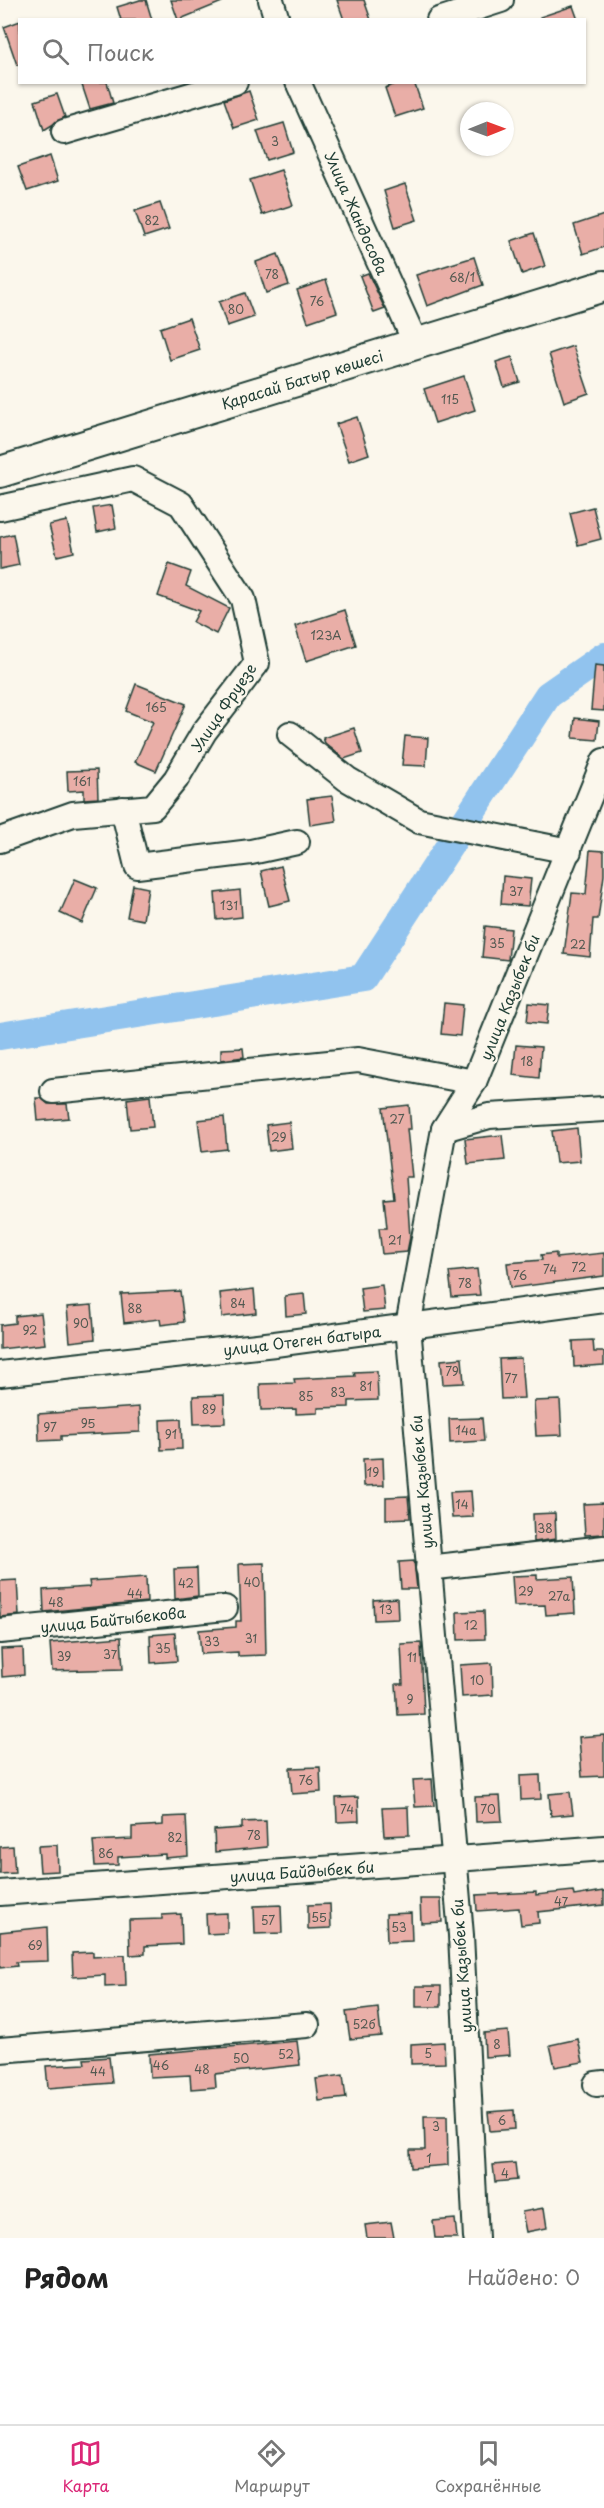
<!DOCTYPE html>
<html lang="ru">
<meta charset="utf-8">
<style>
body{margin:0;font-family:"Playpen Sans",sans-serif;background:#f6f6f6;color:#222}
.compass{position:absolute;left:460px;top:102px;width:54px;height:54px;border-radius:50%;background:#fff;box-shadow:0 2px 4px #0004;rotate:89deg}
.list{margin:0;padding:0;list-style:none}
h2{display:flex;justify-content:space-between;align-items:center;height:78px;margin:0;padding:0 24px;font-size:26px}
h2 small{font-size:20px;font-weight:400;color:#767676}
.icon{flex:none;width:33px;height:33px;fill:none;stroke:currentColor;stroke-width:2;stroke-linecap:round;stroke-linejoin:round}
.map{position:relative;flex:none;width:604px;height:2238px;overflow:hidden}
.search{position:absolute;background:#fff;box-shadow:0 2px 4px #0004;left:18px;right:18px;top:18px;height:66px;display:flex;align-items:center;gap:15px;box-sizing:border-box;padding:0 21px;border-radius:0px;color:#767676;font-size:22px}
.sheet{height:186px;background:#fff}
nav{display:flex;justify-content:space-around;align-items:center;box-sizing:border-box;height:84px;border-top:2px solid #e0e0e0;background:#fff;font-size:16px;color:#767676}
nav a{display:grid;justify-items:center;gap:3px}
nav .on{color:#db2777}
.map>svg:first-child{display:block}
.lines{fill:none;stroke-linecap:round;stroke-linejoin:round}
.river{stroke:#91c3ee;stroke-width:28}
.building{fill:#e9aea7;stroke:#1f3d34;stroke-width:1.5}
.minor-casing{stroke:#1f3d34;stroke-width:28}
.major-casing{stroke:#1f3d34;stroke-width:34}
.minor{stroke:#fbf7ec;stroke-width:24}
.major{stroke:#fbf7ec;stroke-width:30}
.labels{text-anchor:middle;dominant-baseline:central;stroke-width:4.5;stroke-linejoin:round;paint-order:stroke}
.number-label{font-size:12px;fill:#525951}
.street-label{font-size:15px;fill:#1f3d34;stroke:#fbf7ec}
</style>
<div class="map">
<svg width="604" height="2238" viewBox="0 0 604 2238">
<rect width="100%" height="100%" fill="#fbf7ec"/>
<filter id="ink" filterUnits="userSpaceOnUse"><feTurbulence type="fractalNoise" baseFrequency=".0167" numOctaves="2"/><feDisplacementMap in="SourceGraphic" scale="12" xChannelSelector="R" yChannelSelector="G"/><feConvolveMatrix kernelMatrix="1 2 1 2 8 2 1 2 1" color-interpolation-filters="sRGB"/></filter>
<g filter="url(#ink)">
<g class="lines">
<polyline class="river" points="0,1036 363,978 548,695 604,656"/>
</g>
<g class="building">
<polygon points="140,0 146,0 152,20 121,20 117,7"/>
<polygon points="171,0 222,0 222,2 178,20"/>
<polygon points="337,0 364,0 371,20 344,20"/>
<polygon points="573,6 578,20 540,20 540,17"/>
<polygon points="20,21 20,65 17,65 4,27"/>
<polygon points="81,82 107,82 113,103 90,109"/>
<polygon points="401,82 414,82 423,108 395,117 385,88"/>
<polygon points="249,91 259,120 234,128 224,100"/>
<polygon points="57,94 65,117 44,130 35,101"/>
<polygon points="284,123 293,152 267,160 257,131"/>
<polygon points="50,156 58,181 27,191 18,167"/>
<polygon points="281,170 293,205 262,215 250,180"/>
<polygon points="405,184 417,220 395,227 384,191"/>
<polygon points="160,203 169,229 144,237 135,211"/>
<polygon points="604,215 604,247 583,254 574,225"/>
<polygon points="534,233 545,266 522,274 511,241"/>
<polygon points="278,254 289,285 266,293 256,262"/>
<polygon points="474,257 483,285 427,306 416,275"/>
<polygon points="368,273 385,309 374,313 360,276"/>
<polygon points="326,280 337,312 308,322 297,290"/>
<polygon points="245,293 254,317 227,326 219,302"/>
<polygon points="189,318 200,350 170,360 160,328"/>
<polygon points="573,346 589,393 564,402 549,354"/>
<polygon points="512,357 520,382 504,387 496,362"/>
<polygon points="464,376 475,410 435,423 424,389"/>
<polygon points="357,417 369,454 349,461 336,424"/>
<polygon points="112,505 116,528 97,532 93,508"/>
<polygon points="593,507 601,539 578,545 570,513"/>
<polygon points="67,521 74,552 57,556 49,525"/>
<polygon points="13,534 19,565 0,569 0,537"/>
<polygon points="169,564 191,572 186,586 229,608 216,634 193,622 199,611 158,596"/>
<polygon points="345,610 356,645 306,661 295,626"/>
<polygon points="595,665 604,666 604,711 591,710"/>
<polygon points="136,684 186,704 156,771 135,762 153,722 126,711"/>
<polygon points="575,718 599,721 597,740 573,738"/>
<polygon points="354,728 362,753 344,759 325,743 323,738"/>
<polygon points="405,736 428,738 426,766 402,765"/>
<polygon points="97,770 98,798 84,799 84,790 68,791 67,771"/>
<polygon points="332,796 336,821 310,825 307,799"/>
<polygon points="590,850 604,851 604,875 598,919 593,919 590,957 564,954 572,893 586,894"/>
<polygon points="281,866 290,901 269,906 261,871"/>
<polygon points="503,876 531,879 528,906 501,904"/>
<polygon points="75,879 97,888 82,923 60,913"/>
<polygon points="133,885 148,888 143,920 127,917"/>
<polygon points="240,890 242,917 217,920 215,893"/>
<polygon points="485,926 511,929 508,960 482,957"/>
<polygon points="444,1003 463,1005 460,1036 441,1034"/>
<polygon points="529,1003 549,1005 547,1024 527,1022"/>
<polygon points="516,1045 541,1047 539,1078 513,1075"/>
<polygon points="243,1048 244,1057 221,1060 221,1049"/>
<polygon points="150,1096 153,1127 130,1129 127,1099"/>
<polygon points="36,1098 41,1098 48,1104 67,1104 69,1118 38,1121"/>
<polygon points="409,1105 411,1129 407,1129 412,1177 406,1177 410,1237 407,1252 382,1254 379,1228 387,1228 384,1199 394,1198 383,1108"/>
<polygon points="224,1117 227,1149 202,1152 198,1120"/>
<polygon points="289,1122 292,1148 269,1151 266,1125"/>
<polygon points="577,1128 580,1161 556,1163 552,1131"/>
<polygon points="502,1135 505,1160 468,1164 465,1139"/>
<polygon points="556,1253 556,1258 604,1253 604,1276 510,1288 507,1263 542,1260 541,1255"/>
<polygon points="477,1269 480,1295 452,1297 449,1272"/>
<polygon points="382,1285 385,1310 363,1312 360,1288"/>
<polygon points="254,1289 256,1313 222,1317 220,1293"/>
<polygon points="180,1291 184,1322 161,1325 160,1319 124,1323 121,1294"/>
<polygon points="304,1294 306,1314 286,1316 285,1296"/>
<polygon points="92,1305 95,1339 70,1342 67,1307"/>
<polygon points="41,1313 45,1344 0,1349 0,1325 15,1323 15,1316"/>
<polygon points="593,1340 594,1352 604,1352 604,1365 574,1367 573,1341"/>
<polygon points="462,1358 464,1383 443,1384 441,1360"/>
<polygon points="521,1358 524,1398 501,1399 499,1359"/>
<polygon points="377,1371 378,1400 349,1401 349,1407 318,1408 318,1413 296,1414 296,1409 261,1410 260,1384 295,1383 294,1379 355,1376 354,1372"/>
<polygon points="224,1395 225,1423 194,1424 193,1396"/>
<polygon points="560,1400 562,1435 536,1436 534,1401"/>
<polygon points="139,1407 140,1432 61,1436 61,1440 39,1441 38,1414"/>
<polygon points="482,1418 484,1441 450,1443 449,1419"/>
<polygon points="181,1419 182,1449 161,1450 160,1420"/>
<polygon points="383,1458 384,1485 364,1486 363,1459"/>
<polygon points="471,1491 473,1517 452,1518 450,1492"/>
<polygon points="408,1496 410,1518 386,1519 386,1497"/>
<polygon points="604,1503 604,1534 585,1535 583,1504"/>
<polygon points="555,1513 556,1539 534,1542 533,1514"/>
<polygon points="414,1561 417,1589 401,1589 399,1562"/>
<polygon points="264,1563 266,1655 238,1656 238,1652 201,1654 199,1630 236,1627 236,1621 241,1621 239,1564"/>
<polygon points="197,1568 198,1596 175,1599 174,1569"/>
<polygon points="537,1575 537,1579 573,1577 575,1613 546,1615 545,1605 514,1606 512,1576"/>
<polygon points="146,1577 147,1602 44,1612 43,1590 90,1587 89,1581"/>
<polygon points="17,1580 19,1615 0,1617 0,1581"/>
<polygon points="397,1598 398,1619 374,1620 373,1600"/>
<polygon points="484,1611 485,1639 458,1640 457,1612"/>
<polygon points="175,1633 177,1661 151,1663 150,1635"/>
<polygon points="121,1637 123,1669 52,1671 50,1643"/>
<polygon points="421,1643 424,1714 398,1715 396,1684 403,1684 401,1644"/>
<polygon points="23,1648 24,1675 2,1677 1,1649"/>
<polygon points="492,1663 493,1695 462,1697 460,1665"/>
<polygon points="604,1735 604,1776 582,1777 579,1737"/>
<polygon points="320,1767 321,1792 292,1794 290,1768"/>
<polygon points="540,1775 541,1799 521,1800 520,1776"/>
<polygon points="432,1779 434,1806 415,1807 413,1780"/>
<polygon points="570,1792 573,1814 551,1816 549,1794"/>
<polygon points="500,1796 502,1821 476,1822 475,1797"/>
<polygon points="358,1797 359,1821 337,1822 336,1798"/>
<polygon points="408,1807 409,1835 384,1836 382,1808"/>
<polygon points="186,1816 188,1856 165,1858 165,1854 118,1857 118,1865 95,1866 93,1841 132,1839 132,1827 163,1825 163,1817"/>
<polygon points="266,1821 267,1847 215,1852 214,1830 242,1828 242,1822"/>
<polygon points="57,1845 58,1871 40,1872 38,1846"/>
<polygon points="13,1846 15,1873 0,1874 0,1847"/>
<polygon points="573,1891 574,1896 604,1891 604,1905 538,1912 539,1923 521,1925 519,1908 477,1911 476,1895 536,1892 536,1895"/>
<polygon points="420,1899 441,1899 442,1922 421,1923"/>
<polygon points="330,1904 331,1928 308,1929 308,1905"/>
<polygon points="281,1905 282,1933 255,1934 254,1906"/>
<polygon points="227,1913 227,1933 207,1934 206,1914"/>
<polygon points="411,1913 412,1941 387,1942 386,1914"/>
<polygon points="181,1914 182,1944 145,1946 145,1954 130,1955 129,1920 162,1919 162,1915"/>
<polygon points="47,1927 48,1961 16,1962 17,1966 0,1968 0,1932"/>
<polygon points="93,1952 93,1957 125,1955 126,1986 105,1987 105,1975 73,1977 72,1953"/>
<rect x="416" y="1986" width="25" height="21"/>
<polygon points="378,2008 381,2036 350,2039 346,2012"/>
<polygon points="508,2031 510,2055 485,2057 484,2033"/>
<polygon points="578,2039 583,2062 555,2067 550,2045"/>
<polygon points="297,2041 300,2065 215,2074 216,2087 191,2089 190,2075 150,2077 149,2054"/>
<polygon points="444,2042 445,2063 411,2064 411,2044"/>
<polygon points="109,2057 112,2083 48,2088 46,2066 85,2064 84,2059"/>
<polygon points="343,2075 346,2098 319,2101 316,2079"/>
<polygon points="514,2110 515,2129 490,2131 488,2112"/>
<polygon points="424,2116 447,2116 448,2165 411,2168 410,2150 425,2150"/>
<polygon points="515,2163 517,2180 495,2182 493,2165"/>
<polygon points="544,2208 547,2228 526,2232 522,2212"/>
<polygon points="455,2219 457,2238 435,2238 433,2221"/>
<polygon points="391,2222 394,2238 367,2238 365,2225"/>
</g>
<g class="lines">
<g class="minor-casing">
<g id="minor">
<polyline points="271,0 277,20"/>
<polyline points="439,20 501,0"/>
<polyline points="298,82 416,344"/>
<polyline points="64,132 235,82"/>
<polyline points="0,508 133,479 181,504 243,599 257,663 204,732 176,779 153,807 73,814 0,840"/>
<polyline points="290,734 347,779 419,821 569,851"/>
<polyline points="123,809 137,866 251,852 297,842"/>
<polyline points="53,1091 358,1060 474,1082"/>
<polyline points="444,1129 489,1116 604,1109"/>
<polyline points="0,1374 275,1344 604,1300"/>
<polyline points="428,1568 604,1548"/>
<polyline points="0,1631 225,1608"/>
<polyline points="0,1893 604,1848"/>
<polyline points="0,2050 307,2025"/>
<polyline points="596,2084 604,2083"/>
<polyline points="476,2238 461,1935 408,1326 444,1129 474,1082 604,761"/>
</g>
</g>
<g class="major-casing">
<polyline id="major" points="0,472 604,286"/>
</g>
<use href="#minor" class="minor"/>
<use href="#major" class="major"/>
</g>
</g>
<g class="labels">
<g class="number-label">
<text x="275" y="141">3</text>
<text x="152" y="220">82</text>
<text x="272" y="274">78</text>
<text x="462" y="277">68/1</text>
<text x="317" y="301">76</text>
<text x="236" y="309">80</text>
<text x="450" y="399">115</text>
<text x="326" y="635">123А</text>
<text x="156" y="707">165</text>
<text x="82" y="781">161</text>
<text x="516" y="891">37</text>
<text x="229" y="905">131</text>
<text x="497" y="943">35</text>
<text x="578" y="944">22</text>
<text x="527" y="1061">18</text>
<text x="397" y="1119">27</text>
<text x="279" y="1137">29</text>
<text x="395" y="1240">21</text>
<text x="579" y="1267">72</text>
<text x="550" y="1269">74</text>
<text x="520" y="1275">76</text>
<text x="465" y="1283">78</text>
<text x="238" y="1303">84</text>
<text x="135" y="1308">88</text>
<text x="81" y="1323">90</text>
<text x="30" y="1330">92</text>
<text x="452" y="1371">79</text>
<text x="511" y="1378">77</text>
<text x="366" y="1386">81</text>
<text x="338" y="1392">83</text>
<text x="306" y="1396">85</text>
<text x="209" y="1409">89</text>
<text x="88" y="1423">95</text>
<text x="50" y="1427">97</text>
<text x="466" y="1430">14а</text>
<text x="171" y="1434">91</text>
<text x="373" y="1472">19</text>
<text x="462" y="1504">14</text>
<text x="545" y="1528">38</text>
<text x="252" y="1582">40</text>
<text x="186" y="1583">42</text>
<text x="526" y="1591">29</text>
<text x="135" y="1593">44</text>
<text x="559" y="1596">27а</text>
<text x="56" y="1602">48</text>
<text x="386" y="1609">13</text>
<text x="471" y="1625">12</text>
<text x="251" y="1638">31</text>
<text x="212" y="1641">33</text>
<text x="163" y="1648">35</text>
<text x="110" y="1654">37</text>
<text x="64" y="1656">39</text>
<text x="412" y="1657">11</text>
<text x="477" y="1680">10</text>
<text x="410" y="1699">9</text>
<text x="306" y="1780">76</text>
<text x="347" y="1809">74</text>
<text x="488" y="1809">70</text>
<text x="254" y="1835">78</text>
<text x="175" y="1837">82</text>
<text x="106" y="1853">86</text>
<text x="561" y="1901">47</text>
<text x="319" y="1917">55</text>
<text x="268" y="1920">57</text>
<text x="399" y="1927">53</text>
<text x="35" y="1945">69</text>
<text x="429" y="1996">7</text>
<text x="364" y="2024">52б</text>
<text x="497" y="2044">8</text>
<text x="428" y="2053">5</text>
<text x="286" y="2054">52</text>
<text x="241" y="2058">50</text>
<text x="161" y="2065">46</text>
<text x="202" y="2069">48</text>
<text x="98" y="2071">44</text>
<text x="502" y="2120">6</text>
<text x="436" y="2126">3</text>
<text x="429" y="2158">1</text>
<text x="505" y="2173">4</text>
</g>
<g class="street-label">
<text transform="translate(357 213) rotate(66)">Улица Жандосова</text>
<text transform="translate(302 379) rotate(-17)">Қарасай Батыр көшесі</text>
<text transform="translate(223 707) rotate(-56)">Улица Фруезе</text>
<text transform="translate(509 997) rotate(-68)">улица Казыбек би</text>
<text transform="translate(302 1340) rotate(-7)">улица Отеген батыра</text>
<text transform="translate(421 1482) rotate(-95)">улица Казыбек би</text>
<text transform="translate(113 1619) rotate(-6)">улица Байтыбекова</text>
<text transform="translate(302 1871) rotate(-4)">улица Байдыбек би</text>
<text transform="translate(461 1966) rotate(-94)">улица Казыбек би</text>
</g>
</g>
</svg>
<svg class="compass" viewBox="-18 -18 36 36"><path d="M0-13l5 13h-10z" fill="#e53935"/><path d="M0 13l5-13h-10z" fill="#767676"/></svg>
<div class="search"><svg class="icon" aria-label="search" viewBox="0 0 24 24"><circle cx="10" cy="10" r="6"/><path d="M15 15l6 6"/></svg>Поиск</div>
</div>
<section class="sheet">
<h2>Рядом<small>Найдено: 0</small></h2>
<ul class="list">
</ul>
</section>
<nav>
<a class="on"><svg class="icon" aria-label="map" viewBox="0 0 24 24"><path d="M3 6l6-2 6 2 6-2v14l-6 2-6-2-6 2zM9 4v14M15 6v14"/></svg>Карта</a>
<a><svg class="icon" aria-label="directions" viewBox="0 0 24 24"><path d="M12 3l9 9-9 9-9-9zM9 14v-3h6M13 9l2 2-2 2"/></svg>Маршрут</a>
<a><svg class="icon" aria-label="saved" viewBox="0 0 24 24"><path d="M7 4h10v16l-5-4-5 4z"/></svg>Сохранённые</a>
</nav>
